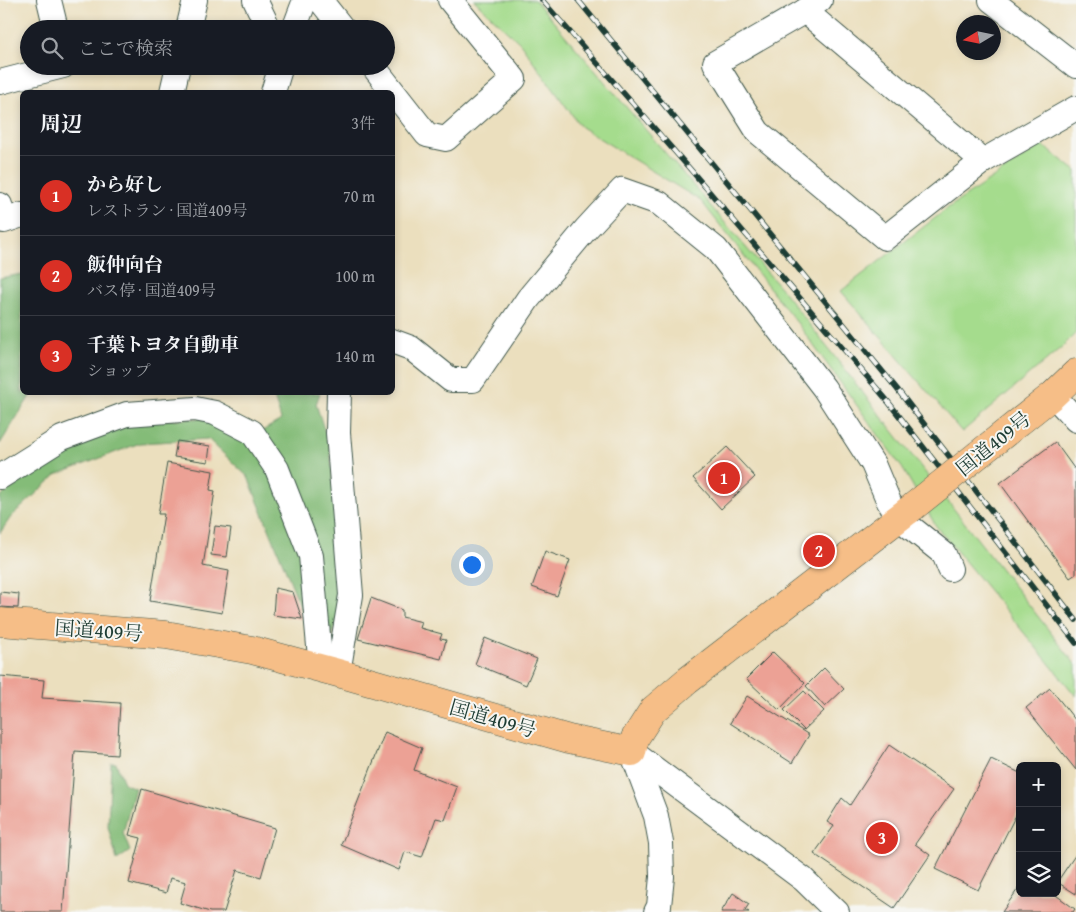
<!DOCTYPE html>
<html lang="ja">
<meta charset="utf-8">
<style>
body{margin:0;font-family:"Gentium Book Plus","Noto Serif JP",serif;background:#242831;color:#f1f3f6}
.controls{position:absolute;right:15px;bottom:15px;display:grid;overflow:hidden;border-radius:8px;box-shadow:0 2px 8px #0003}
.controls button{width:45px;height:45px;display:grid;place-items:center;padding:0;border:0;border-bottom:1px solid #363941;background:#171b24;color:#f1f3f6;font:25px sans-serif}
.compass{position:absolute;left:956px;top:15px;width:45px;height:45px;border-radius:50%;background:#171b24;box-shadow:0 2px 8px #0003;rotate:260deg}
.you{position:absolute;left:471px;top:564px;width:18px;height:18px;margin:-12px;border:4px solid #fff;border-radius:50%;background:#1a73e8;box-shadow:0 0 0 8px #1a73e833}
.badge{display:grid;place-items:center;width:32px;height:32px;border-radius:50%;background:#d93025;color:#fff;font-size:16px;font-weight:700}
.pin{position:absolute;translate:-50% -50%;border:2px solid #fff;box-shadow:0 1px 5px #0006}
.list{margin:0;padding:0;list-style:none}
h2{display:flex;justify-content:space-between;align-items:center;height:65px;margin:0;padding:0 20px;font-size:21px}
h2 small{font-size:16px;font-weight:400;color:#9ea1a6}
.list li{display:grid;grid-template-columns:32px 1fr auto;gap:15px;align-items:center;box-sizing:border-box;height:80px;padding:0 20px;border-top:1px solid #363941}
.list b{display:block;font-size:19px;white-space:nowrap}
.list p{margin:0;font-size:16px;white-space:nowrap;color:#9ea1a6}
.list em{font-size:16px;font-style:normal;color:#9ea1a6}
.icon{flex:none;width:28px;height:28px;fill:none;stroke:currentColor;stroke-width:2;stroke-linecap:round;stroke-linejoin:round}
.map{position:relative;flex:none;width:1076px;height:912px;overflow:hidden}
.search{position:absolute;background:#171b24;box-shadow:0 2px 8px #0003;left:20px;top:20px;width:375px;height:55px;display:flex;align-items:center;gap:12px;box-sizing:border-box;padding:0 18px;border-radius:28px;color:#9ea1a6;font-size:19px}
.panel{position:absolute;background:#171b24;box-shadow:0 2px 8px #0003;left:20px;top:90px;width:375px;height:305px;border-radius:8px}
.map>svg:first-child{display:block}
.green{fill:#a5dc8d;stroke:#628c60}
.forest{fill:#84bc78;stroke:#527c56}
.building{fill:#eca195}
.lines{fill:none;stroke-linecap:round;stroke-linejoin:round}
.minor-casing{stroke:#3e5549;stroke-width:26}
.highway-casing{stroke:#3e5549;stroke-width:29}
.minor{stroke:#fff;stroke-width:24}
.highway{stroke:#f6be87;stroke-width:28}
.rail-casing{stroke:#1f3d34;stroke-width:5.5}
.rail{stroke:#f6f6f2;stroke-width:4;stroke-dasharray:11;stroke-linecap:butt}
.highway-bridge-casing{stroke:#3e5549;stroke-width:29;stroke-linecap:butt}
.highway-bridge{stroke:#f6be87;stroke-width:28}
.labels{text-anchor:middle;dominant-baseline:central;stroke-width:4;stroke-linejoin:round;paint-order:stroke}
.street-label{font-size:20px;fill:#1f3d34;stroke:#f6f6f2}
</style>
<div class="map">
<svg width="1076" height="912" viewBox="0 0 1076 912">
<rect width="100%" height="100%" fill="#f6f6f2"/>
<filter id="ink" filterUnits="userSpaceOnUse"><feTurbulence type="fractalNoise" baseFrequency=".02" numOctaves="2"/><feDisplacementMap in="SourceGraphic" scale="10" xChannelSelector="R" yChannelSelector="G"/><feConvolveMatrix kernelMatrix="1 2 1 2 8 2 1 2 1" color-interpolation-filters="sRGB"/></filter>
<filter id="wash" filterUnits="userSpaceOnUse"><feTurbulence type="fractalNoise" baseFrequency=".0096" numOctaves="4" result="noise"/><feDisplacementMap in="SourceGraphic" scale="20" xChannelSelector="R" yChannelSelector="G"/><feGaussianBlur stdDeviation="1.12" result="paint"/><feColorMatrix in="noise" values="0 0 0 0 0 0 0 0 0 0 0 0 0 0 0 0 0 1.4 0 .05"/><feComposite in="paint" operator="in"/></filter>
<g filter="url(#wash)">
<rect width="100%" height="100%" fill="#ebdfbe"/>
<g class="green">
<polygon points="474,0 535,0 784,292 1076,665 1076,696 936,526 903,469 798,324 701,201 581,127 520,43"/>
<polygon points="1042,145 1076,171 1076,333 1064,345 962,432 841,291 948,208"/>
</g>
<g class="forest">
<polygon points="22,274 22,392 32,393 0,444 0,278"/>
<polygon points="273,393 320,393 316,404 330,448 343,596 336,626 330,636 308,625 248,477 208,439 140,443 56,475 11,517 0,533 0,497 65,448 138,421 210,418 245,441 281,420"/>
<polygon points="111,763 116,763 124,783 135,788 123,833 130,851 117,860 108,827"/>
</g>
<g id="blocks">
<g class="building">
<polygon points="177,441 210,446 208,462 174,457"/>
<polygon points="1055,442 1076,471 1076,574 1070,578 1000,483"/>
<polygon points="727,447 755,477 721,509 693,478"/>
<polygon points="167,463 213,471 210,490 215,491 203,566 229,571 222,613 150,601 164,514 158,514"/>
<polygon points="215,526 231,528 227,557 211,555"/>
<polygon points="545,551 570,560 557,596 532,587"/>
<polygon points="275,588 293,592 302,619 273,615"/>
<polygon points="0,592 19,594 18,608 0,607"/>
<polygon points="371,598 402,610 402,617 422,622 420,628 442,634 440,639 446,640 441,659 358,639"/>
<polygon points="485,638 537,659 526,685 475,664"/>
<polygon points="773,652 805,683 779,710 746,679"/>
<polygon points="824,668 844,689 825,707 806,686"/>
<polygon points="0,676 44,680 42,698 120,703 117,755 75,752 63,912 0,912"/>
<polygon points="1050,688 1076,721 1076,770 1026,708"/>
<polygon points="804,691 824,711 804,730 784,710"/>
<polygon points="747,696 809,735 792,763 730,723"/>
<polygon points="385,732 422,748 414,770 457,787 445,820 436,818 422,857 405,852 399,870 341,845"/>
<polygon points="889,745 954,789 915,844 930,855 894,908 814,854 834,826 827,822 842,798 850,805"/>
<polygon points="991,759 1020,773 1020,807 978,890 935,869"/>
<polygon points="142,789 275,828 261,877 237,870 224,912 210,912 180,903 186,882 170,878 166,893 129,883 141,838 129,835"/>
<polygon points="1076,854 1076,894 1057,882"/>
<polygon points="1020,886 1020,893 1053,893 1075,909 1073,912 1002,912"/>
<polygon points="733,893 749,904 745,910 749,912 721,912"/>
</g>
</g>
</g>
<g filter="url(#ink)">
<use href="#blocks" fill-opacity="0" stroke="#3e5549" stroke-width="1"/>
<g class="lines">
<g class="minor-casing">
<g id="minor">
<polyline points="49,0 56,29"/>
<polyline points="255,0 269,29"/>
<polyline points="320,0 343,29"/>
<polyline points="820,0 805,11 715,63 758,132 885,238 983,161 1076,108"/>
<polyline points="991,0 1076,66"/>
<polyline points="805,11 983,161"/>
<polyline points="188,29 195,0"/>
<polyline points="294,29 305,0"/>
<polyline points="373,66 427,135 446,139 514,79 450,0"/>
<polyline points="0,82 63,66"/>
<polyline points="172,92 178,66"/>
<polyline points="273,92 281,66"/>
<polyline points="0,205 4,221 22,215"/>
<polyline points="392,341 411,348 451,380 473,380 528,299 586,229 622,190 659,203 716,249 824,388 873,464 889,502 899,518 944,554 950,569"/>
<polyline points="1053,395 1076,420"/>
<polyline points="0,477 62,438 127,414 195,409 215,413 252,432 277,469 311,556 321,669"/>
<polyline points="338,673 351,595 338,433 339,392"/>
<polyline points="632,752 803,879 837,912"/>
<polyline points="632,752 656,816 661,843 662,877 659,906 656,912"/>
</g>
</g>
<g class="highway-casing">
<g id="highway">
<polyline points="979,454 1053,395 1076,373"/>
<polyline points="0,622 166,635 252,650 338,673 569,739 632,752 635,738 653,710 687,681 909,510"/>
</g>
</g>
<use href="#minor" class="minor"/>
<use href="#highway" class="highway"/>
<g class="rail-casing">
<g id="rail">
<polyline points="542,0 690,169 886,399 1076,643"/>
<polyline points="578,0 897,389 1076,620"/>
</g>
</g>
<use href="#rail" class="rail"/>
<g class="highway-bridge-casing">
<polyline id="highway-bridge" points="909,510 979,454"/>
</g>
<use href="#highway-bridge" class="highway-bridge"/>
</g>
</g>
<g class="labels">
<g class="street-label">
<text transform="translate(993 443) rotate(-39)">国道409号</text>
<text transform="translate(99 630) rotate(4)">国道409号</text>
<text transform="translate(493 718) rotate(16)">国道409号</text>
</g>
</g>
</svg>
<div class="controls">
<button>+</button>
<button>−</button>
<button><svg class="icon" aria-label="layers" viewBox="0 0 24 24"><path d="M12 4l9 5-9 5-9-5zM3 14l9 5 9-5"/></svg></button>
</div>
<svg class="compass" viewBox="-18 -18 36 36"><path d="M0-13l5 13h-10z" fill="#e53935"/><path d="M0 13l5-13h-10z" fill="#9ea1a6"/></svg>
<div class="you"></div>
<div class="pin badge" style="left:724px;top:478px">1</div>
<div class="pin badge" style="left:819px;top:551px">2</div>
<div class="pin badge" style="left:882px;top:838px">3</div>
<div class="search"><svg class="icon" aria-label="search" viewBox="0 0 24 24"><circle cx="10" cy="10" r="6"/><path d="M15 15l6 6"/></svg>ここで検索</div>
<section class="panel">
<h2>周辺<small>3件</small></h2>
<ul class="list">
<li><span class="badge">1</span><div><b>から好し</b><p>レストラン · 国道409号</p></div><em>70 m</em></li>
<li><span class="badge">2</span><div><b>飯仲向台</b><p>バス停 · 国道409号</p></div><em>100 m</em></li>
<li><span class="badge">3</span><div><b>千葉トヨタ自動車</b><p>ショップ</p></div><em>140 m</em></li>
</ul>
</section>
</div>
